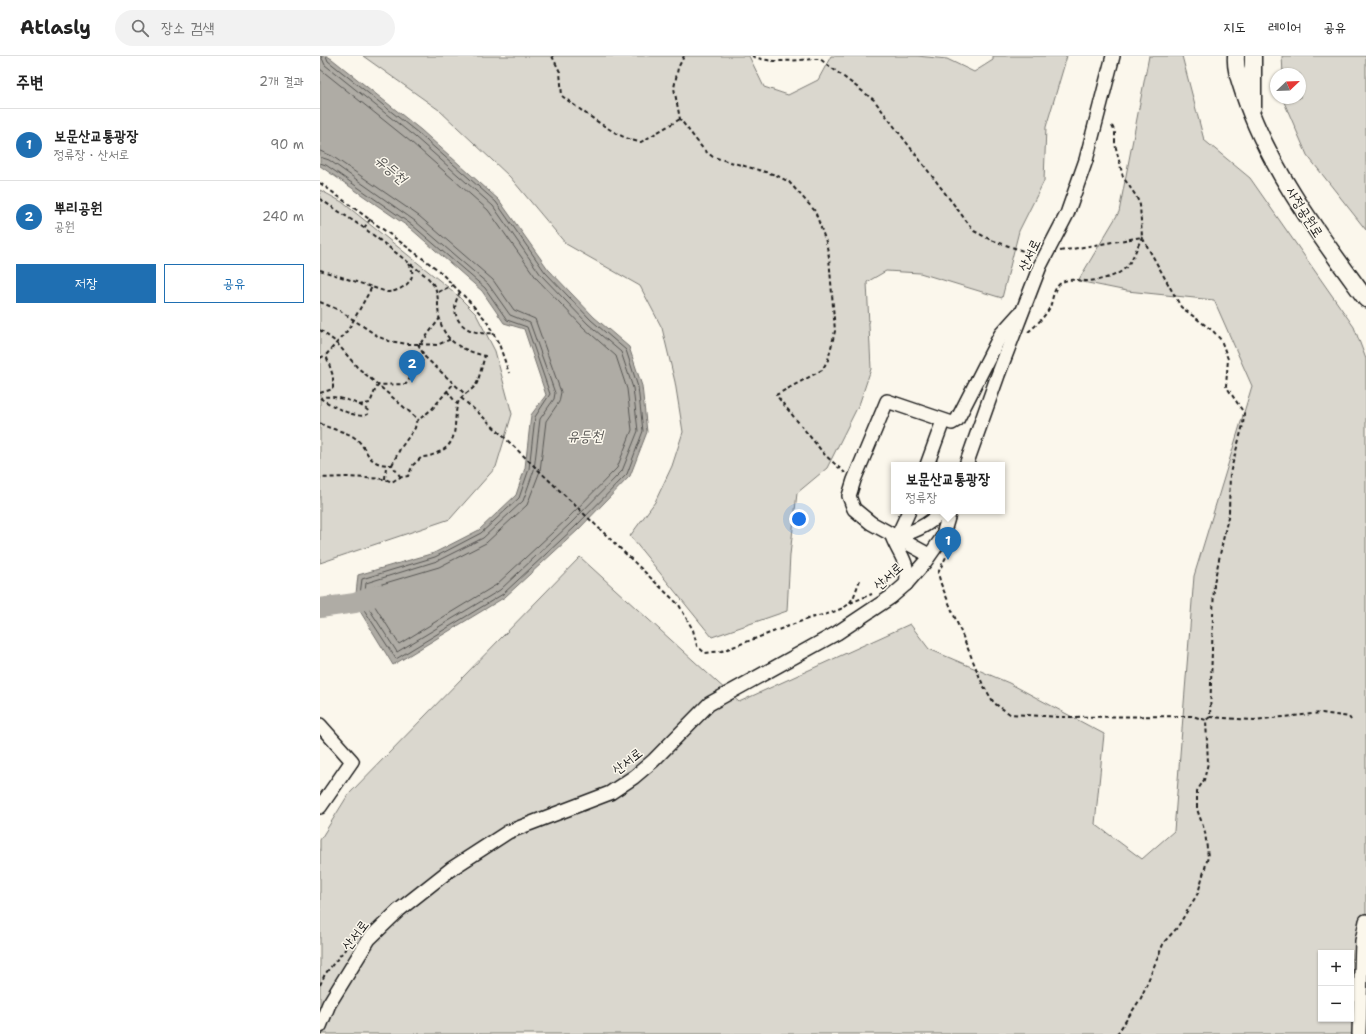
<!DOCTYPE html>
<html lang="ko">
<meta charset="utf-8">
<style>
body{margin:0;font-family:"Shantell Sans","Poor Story",sans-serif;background:#f2f2f2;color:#222}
.controls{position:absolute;right:12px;bottom:12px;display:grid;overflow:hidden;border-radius:0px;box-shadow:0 1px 3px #0004}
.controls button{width:36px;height:36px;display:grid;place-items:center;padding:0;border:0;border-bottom:1px solid #e0e0e0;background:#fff;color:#222;font:20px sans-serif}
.compass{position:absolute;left:950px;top:12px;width:36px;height:36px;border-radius:50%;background:#fff;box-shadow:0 1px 3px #0004;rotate:67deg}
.you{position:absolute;left:479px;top:463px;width:14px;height:14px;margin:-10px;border:3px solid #fff;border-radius:50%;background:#1a73e8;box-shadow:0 0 0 6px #1a73e833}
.badge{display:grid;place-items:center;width:26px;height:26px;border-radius:50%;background:#1f6fb2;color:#fff;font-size:13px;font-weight:700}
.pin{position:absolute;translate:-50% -33px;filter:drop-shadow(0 1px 2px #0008)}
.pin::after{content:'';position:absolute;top:21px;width:14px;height:12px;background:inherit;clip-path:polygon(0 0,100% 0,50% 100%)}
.popup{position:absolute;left:571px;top:406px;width:114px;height:52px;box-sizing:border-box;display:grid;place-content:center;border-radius:0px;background:#fff;filter:drop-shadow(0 1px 3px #0005);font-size:13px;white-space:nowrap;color:#767676}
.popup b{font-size:15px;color:#222}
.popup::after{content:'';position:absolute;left:50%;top:100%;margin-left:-8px;border:8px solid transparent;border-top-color:#fff}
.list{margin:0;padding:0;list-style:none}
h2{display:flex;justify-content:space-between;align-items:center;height:52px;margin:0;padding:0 16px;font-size:17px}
h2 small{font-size:13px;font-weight:400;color:#767676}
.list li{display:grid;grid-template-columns:26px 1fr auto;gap:12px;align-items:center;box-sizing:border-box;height:72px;padding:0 16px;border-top:1px solid #e0e0e0}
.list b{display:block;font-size:15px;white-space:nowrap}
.list p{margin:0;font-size:13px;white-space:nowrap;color:#767676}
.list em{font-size:13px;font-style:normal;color:#767676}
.actions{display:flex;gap:8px;padding:12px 16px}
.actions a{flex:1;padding:9px 0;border:1px solid #1f6fb2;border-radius:0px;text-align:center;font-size:14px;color:#1f6fb2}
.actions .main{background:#1f6fb2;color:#fff}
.icon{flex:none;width:22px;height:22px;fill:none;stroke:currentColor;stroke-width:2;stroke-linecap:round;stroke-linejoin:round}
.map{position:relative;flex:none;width:1046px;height:978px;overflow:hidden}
header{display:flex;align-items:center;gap:24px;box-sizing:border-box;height:56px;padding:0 20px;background:#fff;border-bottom:1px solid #e0e0e0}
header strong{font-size:19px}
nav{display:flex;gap:22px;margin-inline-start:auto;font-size:14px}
.search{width:280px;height:36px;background:#f2f2f2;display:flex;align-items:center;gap:10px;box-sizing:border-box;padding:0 14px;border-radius:22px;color:#767676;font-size:15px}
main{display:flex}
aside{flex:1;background:#fff}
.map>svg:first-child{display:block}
.green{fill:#dad7ce;stroke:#7b7a75;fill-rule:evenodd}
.water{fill:#afaca5;stroke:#74726e}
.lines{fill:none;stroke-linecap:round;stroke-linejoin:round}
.shore{stroke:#575653;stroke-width:1}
.river{stroke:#afaca5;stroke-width:20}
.minor-casing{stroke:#1c1c1c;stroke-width:16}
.major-casing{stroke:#1c1c1c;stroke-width:19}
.path{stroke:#1c1c1c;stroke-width:2;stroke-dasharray:4 3;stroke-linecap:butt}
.minor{stroke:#fbf7ec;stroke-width:13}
.major{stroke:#fbf7ec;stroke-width:16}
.labels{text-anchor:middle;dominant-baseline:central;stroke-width:3;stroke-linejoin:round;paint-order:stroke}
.street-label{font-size:14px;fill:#1c1c1c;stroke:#fbf7ec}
.water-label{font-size:15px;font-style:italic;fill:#575653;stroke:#fbf7ec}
</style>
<header>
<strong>Atlasly</strong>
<div class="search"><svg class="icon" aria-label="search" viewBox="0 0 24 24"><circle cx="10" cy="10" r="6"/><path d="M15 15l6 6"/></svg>장소 검색</div>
<nav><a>지도</a><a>레이어</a><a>공유</a></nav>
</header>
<main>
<aside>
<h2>주변<small>2개 결과</small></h2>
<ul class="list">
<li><span class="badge">1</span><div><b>보문산교통광장</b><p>정류장 · 산서로</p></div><em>90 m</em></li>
<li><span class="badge">2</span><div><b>뿌리공원</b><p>공원</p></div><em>240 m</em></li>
</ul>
<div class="actions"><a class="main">저장</a><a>공유</a></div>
</aside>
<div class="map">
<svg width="1046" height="978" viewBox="0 0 1046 978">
<rect width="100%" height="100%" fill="#fbf7ec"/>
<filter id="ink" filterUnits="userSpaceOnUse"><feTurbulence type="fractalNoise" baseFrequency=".025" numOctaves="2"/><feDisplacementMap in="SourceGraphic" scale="8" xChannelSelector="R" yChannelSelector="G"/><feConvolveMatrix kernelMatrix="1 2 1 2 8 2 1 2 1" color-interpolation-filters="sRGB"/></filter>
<g filter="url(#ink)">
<g class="green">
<polygon points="43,0 429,0 444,31 468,39 498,24 511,0 597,0 627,3 654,16 673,4 673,0 747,0 726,71 724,125 699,175 682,242 600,217 566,215 547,226 551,313 540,346 507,412 477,437 470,499 467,555 392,581 310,480 335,446 352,410 363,376 355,326 342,272 320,230 246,188 190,121 119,54"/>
<path d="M829,0H862L884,84L930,122L1034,271L1046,303V978H0V784L28,739L260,501L419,646L590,568L609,593L689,627L784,678L775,768L822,803L854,775L874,520L932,330L894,244L807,235L758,225L799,156ZM1001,897H1031V963H1001Z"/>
<polygon points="962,0 1046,0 1046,174 987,99 964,46 964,42 980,42 980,18 963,18"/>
<polygon points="0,134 22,146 134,236 156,258 175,295 192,358 176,411 130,463 0,507"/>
</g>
<polygon class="water" points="0,0 7,0 12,3 101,74 179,144 228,213 274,261 309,291 322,330 327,376 310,420 258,474 185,541 73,609 35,547 38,519 114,497 159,474 196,439 205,412 211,359 226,339 204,273 184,267 162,235 90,172 0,110"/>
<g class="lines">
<g class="shore">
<polyline points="0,13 91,86 168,154 217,223 264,272 296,300 307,333 312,374 297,412 247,463 176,529 79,588 51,544 52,531 119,511 166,487 207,449 220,415 226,365 239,346 241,336 215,263 194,254 173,224 99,160 12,100 0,95"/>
<polyline points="0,101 9,104 95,165 168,228 190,259 210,267 235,337 234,343 220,363 214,414 203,445 163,482 117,505 46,527 44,545 77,596 180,534 251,467 302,415 318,375 313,332 301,296 268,268 221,219 173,150 95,81 5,9 1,0"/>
<polyline points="0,107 6,109 92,169 165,232 187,264 207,271 230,338 215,361 209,413 199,442 161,477 115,501 42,523 39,546 76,603 183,538 255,471 307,418 323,375 318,331 306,294 271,264 225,216 176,146 98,77 8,5 6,0"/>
</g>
<polyline class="river" points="0,552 35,547 60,538"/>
<g class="minor-casing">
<g id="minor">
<polyline points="607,409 623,365"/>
<polyline points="646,409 678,319 720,210 747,158 766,104 793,0"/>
<polyline points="578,479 589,455"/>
<polyline points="609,499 551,467 534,453 529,440 534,424 567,345 632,367 637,364 681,278 699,258"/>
<path d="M586,528C590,506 579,499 572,480C592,478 609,469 622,455"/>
<polyline points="0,669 32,705 0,751"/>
<polyline points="0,970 9,948 49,883 79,854 131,813 188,776 290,737 314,721 333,705 389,648 517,577 571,541 586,528 605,506 622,482 630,455"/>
<polyline points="1039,978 1042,885 1046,865"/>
</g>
</g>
<g class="major-casing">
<g id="major">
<path d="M916,0C915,14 920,25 924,38C949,113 1000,180 1046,243"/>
<polyline points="933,51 933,0"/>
</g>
</g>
<g class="path">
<path d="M232,0L240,16L242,40C258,52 302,86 321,86L360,63"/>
<polyline points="364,0 358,12 354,32 360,63 384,94 393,101 456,119 469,126 495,155 506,186 509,201 515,275 508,304 502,314 456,339 505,399 525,417"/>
<path d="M432,0C453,9 477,3 500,3L554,44L654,175L671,184L712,198"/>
<polyline points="792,70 795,76 795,88 803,121 816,140 820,149 822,181 861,251 893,275 901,284 908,303 906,330 924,357 923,369 910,417 909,456 894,527 890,661 886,664"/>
<polyline points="0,127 117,213 148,244 166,264 179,288 189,317"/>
<path d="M0,143L44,172L106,220C117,231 118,237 118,251C120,283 136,292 165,300C162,309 160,319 157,327C153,335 141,338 138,347C132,365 141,386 119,396C113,399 108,401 102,401L93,409L88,420L78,422L72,426L65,423L27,421L0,422"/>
<polyline points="44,172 51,162"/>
<polyline points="740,195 822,181"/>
<path d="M0,214L67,236C81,236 100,223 89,208"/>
<polyline points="118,236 133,229"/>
<path d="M140,236C125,263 147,280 173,277"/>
<polyline points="0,246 19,254 59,281 69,285 88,288 98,288 103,285 120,262"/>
<polyline points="0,274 16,286 37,311 99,364"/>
<path d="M708,276C714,272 727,258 730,251C733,243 733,232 741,227C748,222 757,224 765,225C772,225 779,224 786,222C810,216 812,202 822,181"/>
<polyline points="98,288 105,301 145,338"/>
<polyline points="99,288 117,289 131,283"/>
<polyline points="0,302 6,299 28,274 52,231"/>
<polyline points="127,335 137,348"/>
<polyline points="0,337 13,333 13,320 6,299"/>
<path d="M0,342C9,348 38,365 48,358L49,356C43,347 10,337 1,342"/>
<polyline points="141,342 161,359 359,549 373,574 377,590 385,597 402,595 490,562 511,557 523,552 529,548 534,540 541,521"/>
<polyline points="39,349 50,347 56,332 59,329 86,328 105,301"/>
<path d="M0,367C11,374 22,374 32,380C50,390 43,410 72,409L82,423"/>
<polyline points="72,409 80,393 95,372 96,366 112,353 134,327"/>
<polyline points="65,423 66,410"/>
<polyline points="629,495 618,517 621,528 663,629 674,647 690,658 740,661 872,660 886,664 888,707 884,724 877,735 877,753 885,776 888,801 878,837 857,872 844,886 821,942 797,978"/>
<polyline points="565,529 575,517"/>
<polyline points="530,547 552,538"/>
<polyline points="890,661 934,664 1002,657 1029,661 1031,664"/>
<polyline points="0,929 5,918 36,880"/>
</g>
<use href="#minor" class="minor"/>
<use href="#major" class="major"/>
</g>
</g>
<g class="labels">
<g class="street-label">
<text transform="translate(985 156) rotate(58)">사정공원로</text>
<text transform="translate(709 199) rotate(-65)">산서로</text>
<text transform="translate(568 520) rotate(-42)">산서로</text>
<text transform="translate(307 705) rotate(-38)">산서로</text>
<text transform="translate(35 879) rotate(-53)">산서로</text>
</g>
<g class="water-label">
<text transform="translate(71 113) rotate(41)">유등천</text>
<text x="265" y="380">유등천</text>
</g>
</g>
</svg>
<div class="controls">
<button>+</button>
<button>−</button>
</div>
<svg class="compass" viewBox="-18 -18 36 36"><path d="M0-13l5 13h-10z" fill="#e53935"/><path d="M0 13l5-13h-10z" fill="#767676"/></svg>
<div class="you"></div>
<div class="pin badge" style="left:628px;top:504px">1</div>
<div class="popup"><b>보문산교통광장</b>정류장</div>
<div class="pin badge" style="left:92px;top:327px">2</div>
</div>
</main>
